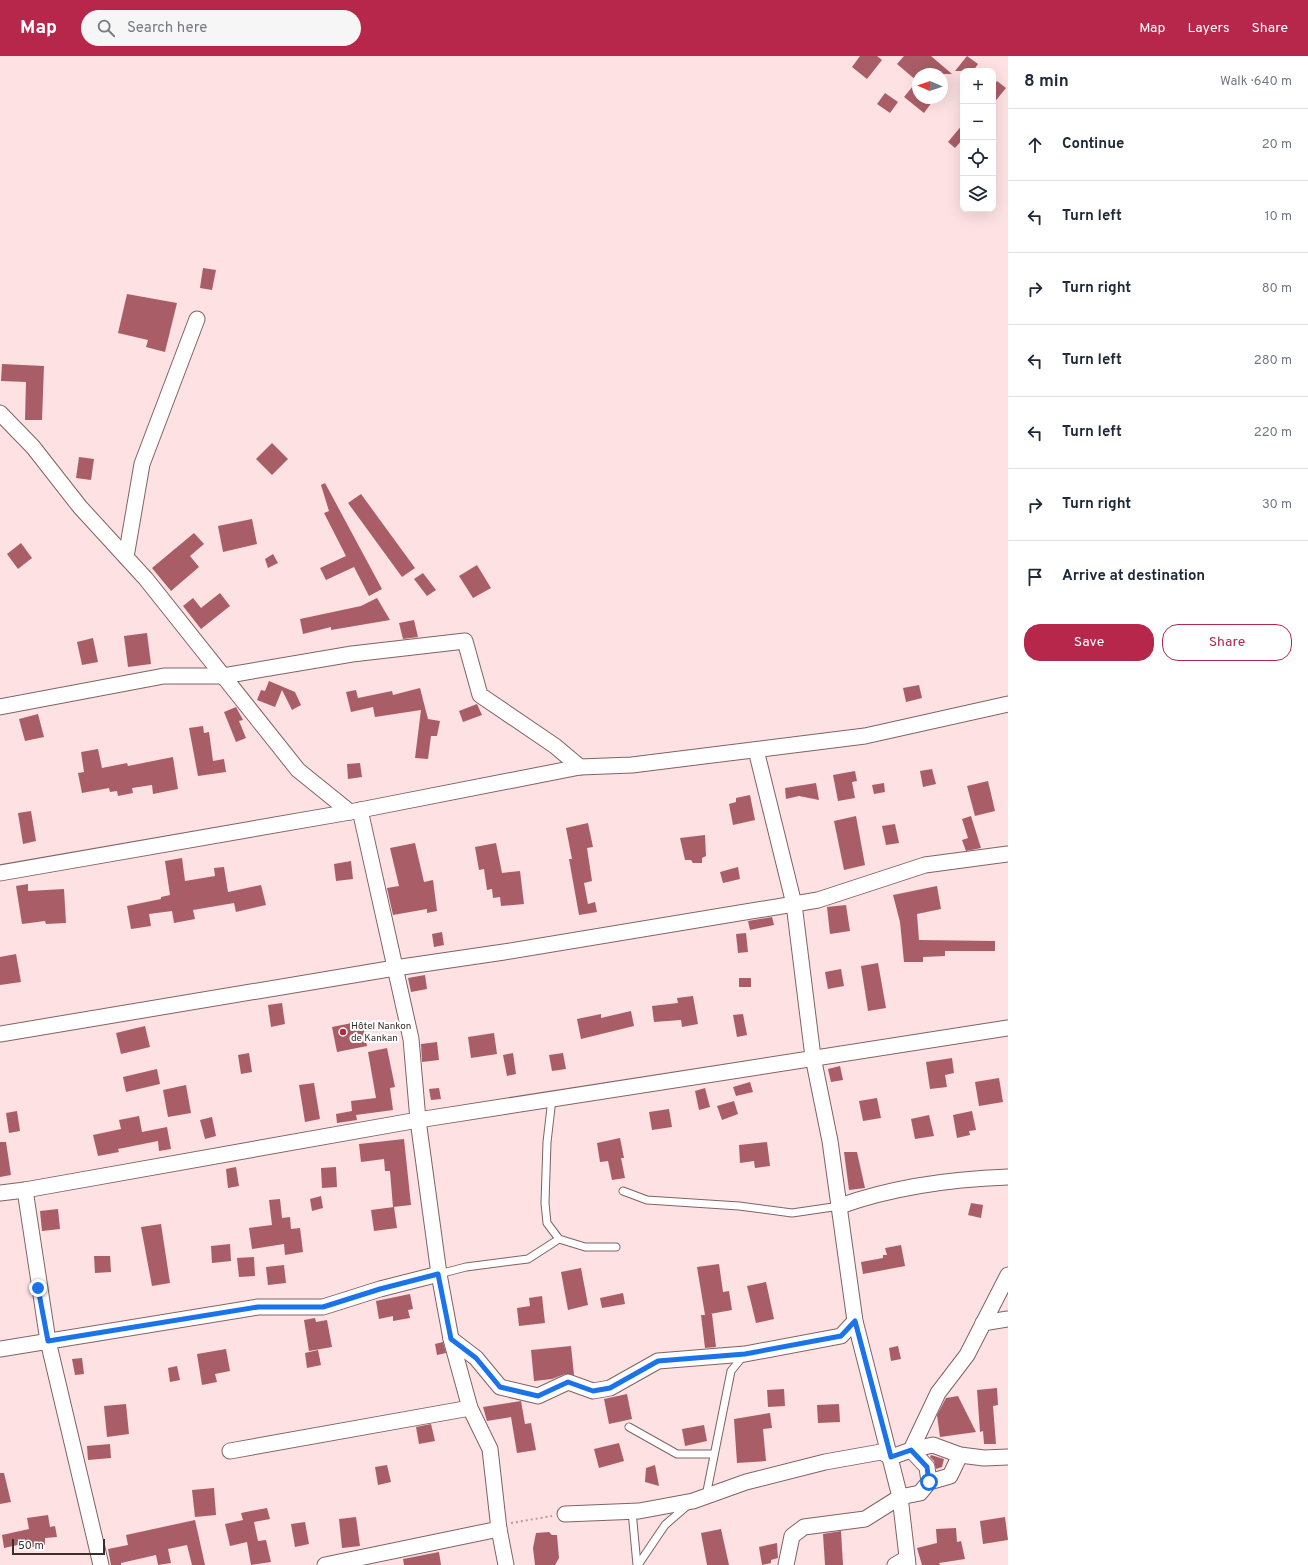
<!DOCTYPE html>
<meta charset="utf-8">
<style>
body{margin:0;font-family:Overpass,sans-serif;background:#f6f6f7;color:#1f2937}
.controls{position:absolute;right:12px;top:12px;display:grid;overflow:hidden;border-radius:8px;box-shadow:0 4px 16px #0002}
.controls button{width:36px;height:36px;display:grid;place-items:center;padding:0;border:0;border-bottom:1px solid #e0e1e3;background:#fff;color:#1f2937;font:20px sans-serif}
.compass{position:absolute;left:912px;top:12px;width:36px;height:36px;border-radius:50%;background:#fff;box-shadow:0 4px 16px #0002;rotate:272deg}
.scale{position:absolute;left:12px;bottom:10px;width:93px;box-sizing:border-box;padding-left:4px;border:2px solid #3b2e2f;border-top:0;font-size:11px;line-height:14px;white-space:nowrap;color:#3b2e2f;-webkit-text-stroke:3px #fff;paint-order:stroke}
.stop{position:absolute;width:12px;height:12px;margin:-9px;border:3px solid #1a73e8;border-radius:50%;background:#fff}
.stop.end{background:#1a73e8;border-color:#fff;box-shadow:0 1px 4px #0008}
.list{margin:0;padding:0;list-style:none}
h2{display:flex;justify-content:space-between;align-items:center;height:52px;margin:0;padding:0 16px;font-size:17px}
h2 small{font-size:13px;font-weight:400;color:#747a83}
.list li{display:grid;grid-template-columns:26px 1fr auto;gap:12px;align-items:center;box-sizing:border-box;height:72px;padding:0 16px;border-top:1px solid #e0e1e3}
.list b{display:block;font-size:15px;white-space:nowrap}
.list em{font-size:13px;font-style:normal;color:#747a83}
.actions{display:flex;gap:8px;padding:12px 16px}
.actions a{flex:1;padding:9px 0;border:1px solid #b7264b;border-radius:16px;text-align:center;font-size:14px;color:#b7264b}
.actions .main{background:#b7264b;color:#fff}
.icon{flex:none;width:22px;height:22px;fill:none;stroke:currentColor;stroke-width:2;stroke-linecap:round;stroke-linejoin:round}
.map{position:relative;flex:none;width:1008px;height:1509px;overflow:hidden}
header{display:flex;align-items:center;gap:24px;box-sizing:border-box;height:56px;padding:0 20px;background:#b7264b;color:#fff}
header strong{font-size:19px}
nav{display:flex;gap:22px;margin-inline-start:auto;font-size:14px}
.search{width:280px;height:36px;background:#f6f6f7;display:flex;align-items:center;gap:10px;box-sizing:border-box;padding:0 14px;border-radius:22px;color:#747a83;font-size:15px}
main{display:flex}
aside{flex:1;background:#fff}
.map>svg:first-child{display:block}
.building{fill:#a95d67}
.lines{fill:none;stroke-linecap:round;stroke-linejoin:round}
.lane-casing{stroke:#816265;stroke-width:9}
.street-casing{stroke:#816265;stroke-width:17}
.path{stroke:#b39c9e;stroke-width:2;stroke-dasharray:2 3;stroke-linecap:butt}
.lane{stroke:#fff;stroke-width:7}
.street{stroke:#fff;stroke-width:15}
.route{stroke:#1a73e8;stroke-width:5}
.poi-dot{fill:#b7264b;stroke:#fff;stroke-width:1.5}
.labels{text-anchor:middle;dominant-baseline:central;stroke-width:4;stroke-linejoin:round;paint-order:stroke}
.poi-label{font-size:10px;fill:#3b2e2f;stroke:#fff;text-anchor:start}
</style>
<header>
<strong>Map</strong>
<div class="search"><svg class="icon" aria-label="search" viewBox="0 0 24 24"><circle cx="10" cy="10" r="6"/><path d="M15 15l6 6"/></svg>Search here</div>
<nav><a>Map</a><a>Layers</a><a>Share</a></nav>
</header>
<main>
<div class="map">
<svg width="1008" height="1509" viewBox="0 0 1008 1509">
<rect width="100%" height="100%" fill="#fde1e3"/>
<g class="building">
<polygon points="860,0 877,0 882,4 867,23 852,11"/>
<polygon points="904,0 931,0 952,18 918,18 918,42 935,42 924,57 904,41 917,25 897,8"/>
<polygon points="967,0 978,8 973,15 955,15"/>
<polygon points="997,25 1006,32 993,48 993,30"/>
<polygon points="885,37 898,46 890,57 877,48"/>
<polygon points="963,68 963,83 955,92 948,86"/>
<polygon points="203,212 216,214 212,234 200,232"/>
<polygon points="127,238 177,247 165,296 146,291 148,284 118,277"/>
<polygon points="2,308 44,310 42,364 25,364 26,326 1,325"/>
<polygon points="272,387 288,403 272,419 256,403"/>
<polygon points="79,401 94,403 91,424 76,422"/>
<polygon points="325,427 382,533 369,540 354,511 326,524 320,512 346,500 324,457 329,455 321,429"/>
<polygon points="361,438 415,512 402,521 348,447"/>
<polygon points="252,463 257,488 223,496 218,470"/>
<polygon points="194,477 204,488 190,500 199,511 171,535 152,512"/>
<polygon points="21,487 32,502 18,513 7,498"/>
<polygon points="273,498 278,507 268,512 265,503"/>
<polygon points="477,509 491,532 473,542 459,520"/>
<polygon points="423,517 436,534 427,540 414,523"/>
<polygon points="220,537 230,550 201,573 183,550 193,542 201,552"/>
<polygon points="377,542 390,564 331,574 331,571 303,578 300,563 361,550"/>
<polygon points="414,564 418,581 403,583 399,567"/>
<polygon points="147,577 151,608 128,611 124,580"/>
<polygon points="93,582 98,606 82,609 77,586"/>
<polygon points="269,625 295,636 301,649 292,654 282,634 275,651 257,644 261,634 265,635"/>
<polygon points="919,629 922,642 906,646 903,632"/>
<polygon points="420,632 428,663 440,665 437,680 431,680 428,703 415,702 421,654 375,661 373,651 351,656 346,636 356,634 358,642 392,635 393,639"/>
<polygon points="477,648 482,659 463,666 459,655"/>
<polygon points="236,651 243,664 239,665 246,682 236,686 224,656"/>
<polygon points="38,658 44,681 25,685 19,663"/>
<polygon points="203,670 204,677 209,676 213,705 224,703 226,716 198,720 189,672"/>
<polygon points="98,693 102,712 127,707 128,710 173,701 178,733 153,738 152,729 132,732 133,737 118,740 117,735 110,736 109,732 82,737 78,717 84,716 81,696"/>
<polygon points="360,707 362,721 348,723 347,708"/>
<polygon points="932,713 936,728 923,731 920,715"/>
<polygon points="855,715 857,725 852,726 855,742 838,745 833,719"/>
<polygon points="988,725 995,755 975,760 967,730"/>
<polygon points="816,727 819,744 799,740 786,743 785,732"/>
<polygon points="884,727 885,736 874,738 872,729"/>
<polygon points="750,739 755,764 733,769 729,748 736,746 736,742"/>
<polygon points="31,755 36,785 23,788 18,757"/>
<polygon points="856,760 865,809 844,814 834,765"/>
<polygon points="971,760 981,792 966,795 962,784 968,782 962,763"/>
<polygon points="588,767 593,791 587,792 592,825 584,827 588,848 595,846 597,856 579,859 569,803 572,803 566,772"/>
<polygon points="895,768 899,787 886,789 882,770"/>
<polygon points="705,779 706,800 702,802 702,807 693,807 691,804 685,804 680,782"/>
<polygon points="415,787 424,826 433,824 437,855 427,857 427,853 393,859 387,832 399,830 390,792"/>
<polygon points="496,787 502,817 520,815 524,848 501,850 500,841 493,842 492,833 487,834 484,813 479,814 475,791"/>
<polygon points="182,802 185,825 215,820 214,812 224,811 228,836 261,829 266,849 236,856 234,847 193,854 195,863 174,867 172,855 149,858 151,870 131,873 127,850 161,843 161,841 170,839 165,805"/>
<polygon points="351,805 353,823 336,825 334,808"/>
<polygon points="738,811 740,823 723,827 720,816"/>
<polygon points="28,828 28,835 64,833 66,867 46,868 45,865 22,868 16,830"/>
<polygon points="937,830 941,853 917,858 919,884 995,885 995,895 945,895 945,900 923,901 923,906 904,906 900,866 893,839"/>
<polygon points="846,849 850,875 830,878 827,851"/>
<polygon points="772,861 774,869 750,874 748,865"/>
<polygon points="442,876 444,889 434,891 432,878"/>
<polygon points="746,877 748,896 738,897 736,878"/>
<polygon points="16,898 21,926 0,929 0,901"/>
<polygon points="878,907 886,952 868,955 861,910"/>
<polygon points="841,913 844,930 828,933 825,916"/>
<polygon points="425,919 427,933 411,936 408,922"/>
<rect x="739" y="922" width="12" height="9"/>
<polygon points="693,940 698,968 682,971 681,964 654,966 652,950 678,947 677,942"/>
<polygon points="282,947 285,968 271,971 268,949"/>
<polygon points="631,955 634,970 581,983 577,963 601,958 601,962"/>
<polygon points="743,958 747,979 737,981 733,959"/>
<polygon points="362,965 367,990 337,996 332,971"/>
<polygon points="145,970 150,991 121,998 116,977"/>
<polygon points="494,977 497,998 471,1002 468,981"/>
<polygon points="437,986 439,1004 422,1006 421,988"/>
<polygon points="387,992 395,1031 390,1032 393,1054 356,1059 357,1064 337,1067 336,1058 352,1055 351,1045 376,1042 368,996"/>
<polygon points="249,997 252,1016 241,1018 238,999"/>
<polygon points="513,997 516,1018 507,1020 503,999"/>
<polygon points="563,997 566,1013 552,1015 549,999"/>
<polygon points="952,1002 954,1017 945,1019 947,1031 930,1033 926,1006"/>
<polygon points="840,1010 843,1024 831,1026 828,1013"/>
<polygon points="157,1013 160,1028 126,1036 123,1021"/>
<polygon points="999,1022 1003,1046 979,1050 975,1026"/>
<polygon points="750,1026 753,1036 736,1040 733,1031"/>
<polygon points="314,1027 320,1063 305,1066 299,1029"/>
<polygon points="186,1029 191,1057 168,1061 163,1034"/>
<polygon points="439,1032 441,1043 431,1044 429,1033"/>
<polygon points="705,1032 710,1051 699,1054 695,1035"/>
<polygon points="877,1042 881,1062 863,1065 859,1045"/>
<polygon points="734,1045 738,1058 722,1064 717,1050"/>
<polygon points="669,1053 672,1071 652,1074 649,1056"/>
<polygon points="17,1055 20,1075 9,1077 6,1057"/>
<polygon points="972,1055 976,1074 969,1075 970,1079 957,1082 953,1059"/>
<polygon points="929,1059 934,1080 915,1083 911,1063"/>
<polygon points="139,1060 142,1076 167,1071 171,1093 159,1095 158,1085 118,1093 119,1096 98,1100 93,1079 121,1073 119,1064"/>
<polygon points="212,1061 216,1080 205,1083 200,1064"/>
<polygon points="620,1082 624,1102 621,1102 625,1122 612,1124 608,1105 600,1106 597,1087"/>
<polygon points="404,1083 411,1149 393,1151 390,1115 385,1115 384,1103 361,1106 359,1088"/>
<polygon points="0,1086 6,1086 11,1119 0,1121"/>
<polygon points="767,1086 770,1110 755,1112 754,1105 740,1107 739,1089"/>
<polygon points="844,1096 857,1096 865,1132 849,1134"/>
<polygon points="236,1111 239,1130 228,1132 226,1113"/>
<polygon points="336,1111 337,1131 322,1132 321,1112"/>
<polygon points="321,1140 323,1152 312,1155 310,1143"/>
<polygon points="280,1143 282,1162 290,1161 291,1173 300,1172 303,1196 285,1199 284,1188 252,1193 249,1172 272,1169 269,1144"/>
<polygon points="971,1147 983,1149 981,1162 968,1159"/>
<polygon points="394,1151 397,1172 374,1175 371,1154"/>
<polygon points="58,1153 60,1173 42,1175 40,1155"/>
<polygon points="161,1168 170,1227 152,1230 141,1171"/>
<polygon points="230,1188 231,1205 212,1207 211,1190"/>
<polygon points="901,1189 905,1210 863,1218 861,1206 883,1202 883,1199 887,1199 885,1192"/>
<polygon points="94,1200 110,1200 111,1216 95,1217"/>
<polygon points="254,1201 255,1220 239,1221 237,1202"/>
<polygon points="719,1208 723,1236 729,1235 732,1254 710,1258 712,1258 716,1291 705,1292 701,1259 705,1259 697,1211"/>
<polygon points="284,1209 286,1227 268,1229 266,1211"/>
<polygon points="581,1212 588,1249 568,1254 561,1216"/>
<polygon points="766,1226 774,1263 756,1267 747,1230"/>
<polygon points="623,1237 625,1248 602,1252 600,1242"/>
<polygon points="410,1238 413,1253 408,1254 410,1262 393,1265 393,1260 379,1263 376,1245"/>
<polygon points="542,1240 545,1267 519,1270 517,1252 530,1250 529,1242"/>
<polygon points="315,1262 316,1266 327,1264 332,1291 309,1295 304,1264"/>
<polygon points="443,1286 446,1297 437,1299 435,1288"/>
<polygon points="571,1290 574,1319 565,1318 552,1323 534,1325 531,1294"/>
<polygon points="898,1290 901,1303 891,1305 889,1292"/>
<polygon points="226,1293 230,1315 215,1318 217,1326 202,1329 197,1298"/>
<polygon points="318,1294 321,1309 307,1312 305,1297"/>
<polygon points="82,1302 84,1318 75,1319 72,1303"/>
<polygon points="177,1310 180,1324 170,1326 168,1312"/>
<polygon points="997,1332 998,1349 993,1350 996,1388 984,1388 983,1375 980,1376 977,1334"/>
<polygon points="784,1333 785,1350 768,1351 767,1334"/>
<polygon points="627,1338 632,1363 609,1368 604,1343"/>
<polygon points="958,1340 976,1376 940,1381 937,1359 946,1342"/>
<polygon points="521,1345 525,1368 531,1367 536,1394 517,1397 511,1361 487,1365 483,1351"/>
<polygon points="126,1348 129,1378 107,1381 104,1350"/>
<polygon points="839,1348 840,1366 818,1367 817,1349"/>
<polygon points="770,1357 772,1372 763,1373 766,1405 737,1407 734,1363"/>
<polygon points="431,1368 435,1385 419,1388 416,1371"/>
<polygon points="704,1369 707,1385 685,1390 682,1373"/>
<polygon points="619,1387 624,1405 599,1412 594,1393"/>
<polygon points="110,1388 111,1402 88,1404 87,1390"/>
<polygon points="931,1399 944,1403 942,1411 936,1413 934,1405 930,1401"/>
<polygon points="387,1409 391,1426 378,1429 375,1411"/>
<polygon points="655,1409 659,1430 645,1426 646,1412"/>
<polygon points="0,1417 4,1417 11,1446 0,1448"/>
<polygon points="214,1432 216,1459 195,1461 192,1434"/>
<polygon points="267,1452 270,1463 254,1466 258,1485 266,1484 271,1506 251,1509 247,1486 230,1490 225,1468 243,1464 241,1457"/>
<polygon points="48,1459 50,1471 55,1470 57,1481 45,1482 45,1489 32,1491 31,1486 4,1492 2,1479 29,1473 27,1462"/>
<polygon points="356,1461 360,1490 342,1492 339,1463"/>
<polygon points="1005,1461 1008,1484 983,1488 980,1465"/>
<polygon points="195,1464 205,1509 192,1509 187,1489 168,1493 171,1507 158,1509 156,1499 121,1507 121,1509 111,1509 108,1493 128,1489 126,1479"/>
<polygon points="305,1466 309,1488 295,1491 291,1468"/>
<polygon points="956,1472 957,1486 961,1485 965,1503 939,1507 940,1509 922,1509 917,1492 937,1487 936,1473"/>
<polygon points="721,1473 729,1509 707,1509 701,1477"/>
<polygon points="841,1475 843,1509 825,1509 823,1478"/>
<polygon points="549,1476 552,1479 557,1479 559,1502 555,1509 535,1509 533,1492 536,1477"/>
<polygon points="777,1487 778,1502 771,1504 771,1507 762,1509 759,1491"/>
<polygon points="439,1496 441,1509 404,1509 403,1503"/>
</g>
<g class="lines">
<g class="lane-casing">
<g id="lane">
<polyline points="552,1043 547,1086 545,1147 547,1167 559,1183 585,1191 616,1191"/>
<polyline points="623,1135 647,1144 739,1150 792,1157 840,1150"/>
<polyline points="439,1218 466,1211 528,1203 559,1183"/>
<polyline points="629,1371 677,1398 713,1398"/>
<polyline points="706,1440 731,1315 744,1299"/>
<polyline points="632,1455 637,1509"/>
<polyline points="638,1509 665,1469 688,1449"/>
</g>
</g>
<g class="street-casing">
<g id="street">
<polyline points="0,357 33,391 80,451 146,523 298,714 350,756"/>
<polyline points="126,501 142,408 197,263"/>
<polyline points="0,651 164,620 223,620 352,598 465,585 480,639 555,690 580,711"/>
<polyline points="756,694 794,848 813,1001 830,1085 855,1265 900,1441 908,1509"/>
<polyline points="360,754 411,983 418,1064 439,1218 451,1283 470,1352 490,1393 499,1473 506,1509"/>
<polyline points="0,817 350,756 580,711 632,709 865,680 1008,648"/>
<polyline points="0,978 395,912 504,896 818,844 925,809 1008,798"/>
<polyline points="25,1134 48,1285 101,1509"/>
<polyline points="0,1137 25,1134 418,1064 1008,972"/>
<path d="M840,1150C893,1131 952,1123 1008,1121"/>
<polyline points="983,1267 1008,1263"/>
<polyline points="451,1283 476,1302 500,1331 538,1340 568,1326 593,1335 610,1332 658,1305 745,1298 841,1280 855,1265"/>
<polyline points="0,1293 258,1251 323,1251 380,1233 439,1218"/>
<polyline points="230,1395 470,1352"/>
<polyline points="929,1426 927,1411 911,1394 938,1337 967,1299 1008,1219"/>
<polyline points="565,1458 639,1455 693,1445 746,1426 825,1406 881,1396 891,1401 911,1394 933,1389 960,1399 984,1402 1008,1401"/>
<polyline points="325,1509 499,1473"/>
<polyline points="786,1509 792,1480 804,1471 865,1463 900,1441 920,1437 929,1426 950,1420 960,1399"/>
<polyline points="895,1509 907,1502"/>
</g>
</g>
<polyline class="path" points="511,1467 552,1460"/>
<use href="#lane" class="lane"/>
<use href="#street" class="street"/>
</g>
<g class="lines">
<polyline class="route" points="38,1232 48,1285 258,1251 323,1251 380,1233 438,1218 451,1283 476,1302 500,1331 538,1340 568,1326 593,1335 610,1332 658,1305 745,1298 841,1280 855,1265 891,1401 911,1394 927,1411 929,1426"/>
</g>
<circle class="poi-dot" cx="343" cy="976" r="4"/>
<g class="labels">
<g class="poi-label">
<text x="351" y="970">Hôtel Nankon<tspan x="351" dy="12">de Kankan</tspan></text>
</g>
</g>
</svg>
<div class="controls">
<button>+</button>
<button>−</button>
<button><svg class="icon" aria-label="locate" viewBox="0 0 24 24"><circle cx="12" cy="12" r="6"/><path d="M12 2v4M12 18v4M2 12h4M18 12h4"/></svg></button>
<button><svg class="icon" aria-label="layers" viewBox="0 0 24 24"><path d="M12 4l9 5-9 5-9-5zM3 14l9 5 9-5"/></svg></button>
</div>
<svg class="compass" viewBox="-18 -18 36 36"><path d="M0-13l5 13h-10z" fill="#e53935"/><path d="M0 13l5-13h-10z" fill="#747a83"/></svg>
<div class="scale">50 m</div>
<div class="stop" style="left:929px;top:1426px"></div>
<div class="stop end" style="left:38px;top:1232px"></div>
</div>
<aside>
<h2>8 min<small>Walk · 640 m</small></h2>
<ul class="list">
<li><svg class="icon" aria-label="ahead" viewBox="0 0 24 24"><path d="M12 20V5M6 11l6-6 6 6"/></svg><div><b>Continue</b></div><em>20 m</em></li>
<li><svg class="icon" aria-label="left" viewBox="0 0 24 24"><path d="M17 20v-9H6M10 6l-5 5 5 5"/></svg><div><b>Turn left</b></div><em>10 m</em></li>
<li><svg class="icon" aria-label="right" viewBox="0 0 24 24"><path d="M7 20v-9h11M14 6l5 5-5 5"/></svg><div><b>Turn right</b></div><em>80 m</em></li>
<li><svg class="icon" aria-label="left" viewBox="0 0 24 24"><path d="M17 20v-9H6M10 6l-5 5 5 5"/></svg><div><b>Turn left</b></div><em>280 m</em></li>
<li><svg class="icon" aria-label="left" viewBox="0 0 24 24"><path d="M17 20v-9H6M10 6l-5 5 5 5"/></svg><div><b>Turn left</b></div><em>220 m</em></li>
<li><svg class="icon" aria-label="right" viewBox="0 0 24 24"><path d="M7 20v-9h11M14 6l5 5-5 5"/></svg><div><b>Turn right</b></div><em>30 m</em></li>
<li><svg class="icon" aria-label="arrive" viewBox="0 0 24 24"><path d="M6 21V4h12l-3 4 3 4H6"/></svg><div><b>Arrive at destination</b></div></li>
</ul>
<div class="actions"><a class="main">Save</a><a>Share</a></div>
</aside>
</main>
